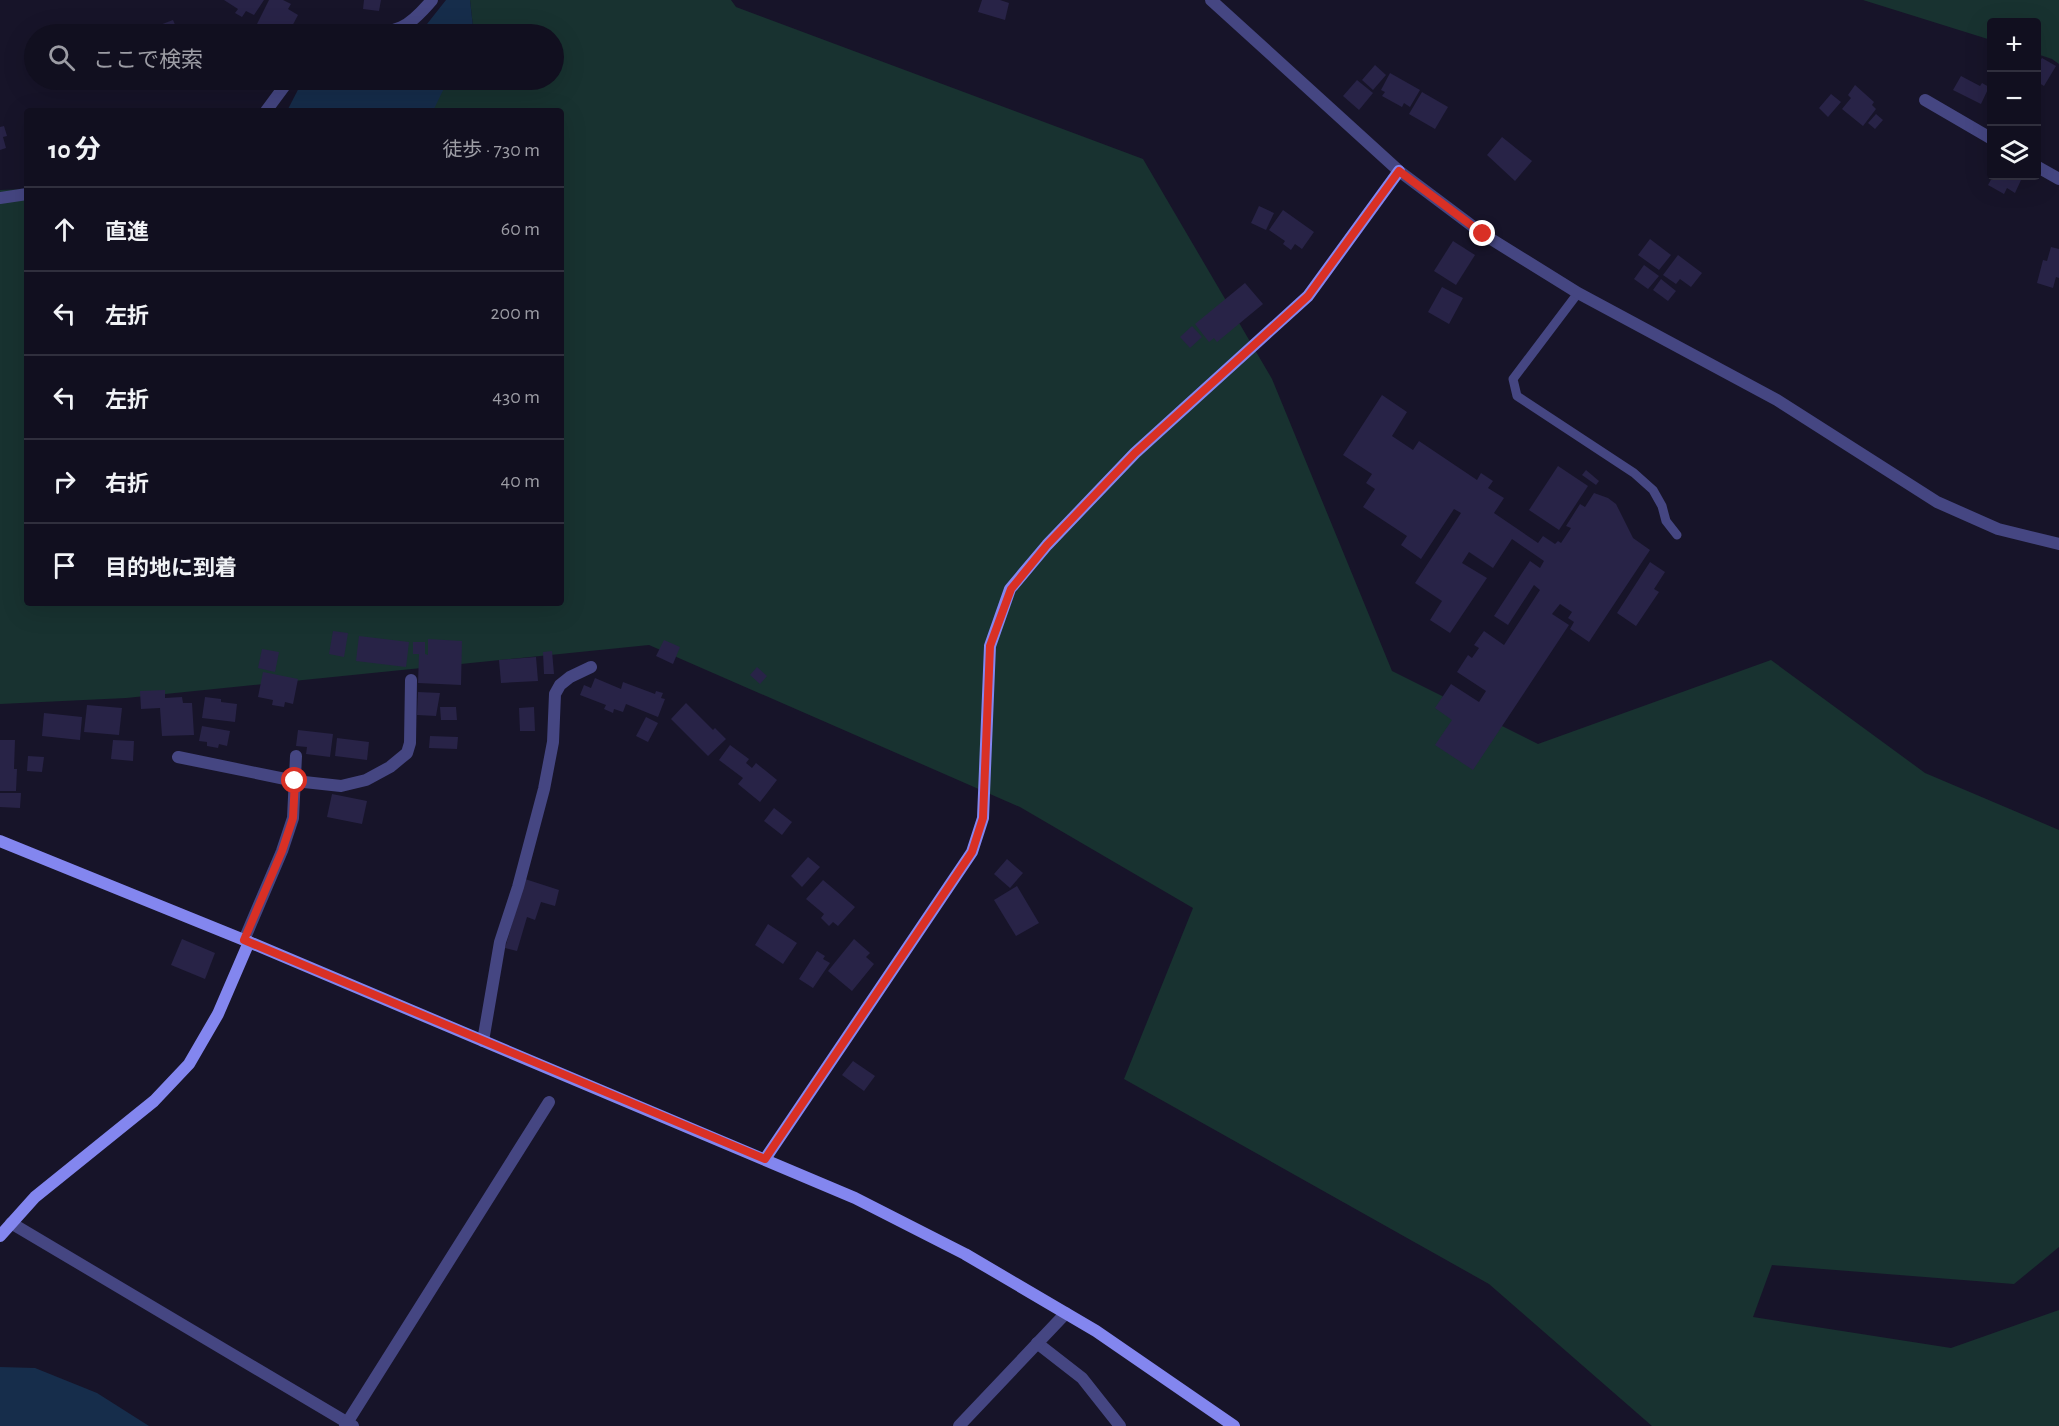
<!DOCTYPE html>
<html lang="ja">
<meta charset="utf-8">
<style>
body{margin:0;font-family:"Alegreya Sans","Noto Sans JP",sans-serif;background:#1a1828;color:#f1f3f6}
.controls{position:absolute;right:18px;top:18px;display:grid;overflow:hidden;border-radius:6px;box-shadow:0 6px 24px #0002}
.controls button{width:54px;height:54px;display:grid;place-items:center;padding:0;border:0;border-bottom:2px solid #302f3d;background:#110f1f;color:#f1f3f6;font:30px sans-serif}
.stop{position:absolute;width:18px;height:18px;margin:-14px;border:4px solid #d93025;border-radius:50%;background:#fff}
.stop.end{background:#d93025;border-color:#fff;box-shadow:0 2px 6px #0008}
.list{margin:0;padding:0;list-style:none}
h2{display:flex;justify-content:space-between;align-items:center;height:78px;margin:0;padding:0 24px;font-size:26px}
h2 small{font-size:20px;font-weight:400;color:#9c9ca4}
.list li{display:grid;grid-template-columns:39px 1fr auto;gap:18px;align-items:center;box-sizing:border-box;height:84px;padding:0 24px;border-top:2px solid #302f3d}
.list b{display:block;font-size:22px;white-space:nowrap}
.list em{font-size:20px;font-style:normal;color:#9c9ca4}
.icon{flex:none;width:33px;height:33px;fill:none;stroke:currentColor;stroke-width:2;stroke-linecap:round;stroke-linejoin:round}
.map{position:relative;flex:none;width:2059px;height:1426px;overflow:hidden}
.search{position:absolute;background:#110f1f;box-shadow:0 6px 24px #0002;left:24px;top:24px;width:540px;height:66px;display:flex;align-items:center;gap:15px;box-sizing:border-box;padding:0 21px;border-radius:33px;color:#9c9ca4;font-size:22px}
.panel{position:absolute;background:#110f1f;box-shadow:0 6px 24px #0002;left:24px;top:108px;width:540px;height:498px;border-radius:6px}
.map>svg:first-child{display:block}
.green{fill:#183230}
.water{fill:#162d4b}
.building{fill:#282347}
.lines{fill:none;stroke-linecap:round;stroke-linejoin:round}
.lane{stroke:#454682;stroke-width:9}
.street{stroke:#454682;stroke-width:12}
.secondary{stroke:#8386ef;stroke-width:12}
.route{stroke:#d93025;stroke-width:8}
</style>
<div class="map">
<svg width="2059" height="1426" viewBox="0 0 2059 1426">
<rect width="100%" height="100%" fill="#171429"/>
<g class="green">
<polygon points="470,0 731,0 736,7 1143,159 1272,379 1392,671 1538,744 1771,660 1925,773 2059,830 2059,1247 2014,1284 1772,1265 1753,1317 1951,1348 2059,1310 2059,1426 1652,1426 1489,1284 1124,1079 1193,908 1020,807 649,645 126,698 0,704 0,190 27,189 27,603 561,603 561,111 431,111 447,80 554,80 554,34 469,34 473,27"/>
<polygon points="1863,0 2059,0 2059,64 2052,59 2037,54 2036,22 1992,22 1991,40"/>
</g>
<g class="water">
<polygon points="446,0 470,0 473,27 470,34 376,34 427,24"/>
<polygon points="303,80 448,80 433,111 287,111"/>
<polygon points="0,1367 35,1368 97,1393 149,1426 0,1426"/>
</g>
<g class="building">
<polygon points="224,0 264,0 254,15 246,11 242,17 235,13 238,9"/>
<polygon points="269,0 283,0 291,4 288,9 298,15 288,34 267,34 269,31 257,24"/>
<polygon points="364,0 381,0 379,11 363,9"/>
<polygon points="982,0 1000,0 1009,3 1005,20 978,12"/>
<polygon points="173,20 179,34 155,34 152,28"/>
<polygon points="2042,58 2056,66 2044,86 2036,81 2036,67"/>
<polygon points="1375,65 1386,75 1373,90 1362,80"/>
<polygon points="1390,73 1420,90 1410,107 1404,103 1402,107 1382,96 1385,92 1381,90"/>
<polygon points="1961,76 1980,86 1982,83 1989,87 1981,104 1953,90"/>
<polygon points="1357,80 1373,93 1359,110 1343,96"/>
<polygon points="1855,85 1874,102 1872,105 1876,109 1863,126 1842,109 1851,98 1848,95"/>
<polygon points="1422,92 1448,107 1435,129 1409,114"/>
<polygon points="1831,94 1841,102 1828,117 1819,108"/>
<polygon points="1876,114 1883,120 1875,129 1868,123"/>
<polygon points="4,126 7,136 3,137 6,148 0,150 0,127"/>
<polygon points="1502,137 1532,161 1515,181 1487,155"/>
<polygon points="1993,176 2014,176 2021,180 2015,193 2007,188 2004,194 1988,185"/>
<polygon points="1259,206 1274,213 1266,230 1251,223"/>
<polygon points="1283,210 1314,232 1302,249 1295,244 1291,250 1283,244 1285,241 1269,230"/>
<polygon points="1650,239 1671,255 1659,270 1638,255"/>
<polygon points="1453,241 1475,255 1456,285 1434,271"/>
<polygon points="2051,247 2059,249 2059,278 2056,277 2053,288 2037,283 2043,260 2047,261"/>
<polygon points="1678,255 1702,273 1691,287 1680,279 1676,284 1663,275"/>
<polygon points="1644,265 1659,276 1648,289 1634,279"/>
<polygon points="1661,279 1676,291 1668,301 1653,290"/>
<polygon points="1245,283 1263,304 1217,342 1214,338 1209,342 1195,324"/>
<polygon points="1442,287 1463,298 1449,324 1428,312"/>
<polygon points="1192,326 1202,337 1190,348 1180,337"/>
<polygon points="1382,395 1407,412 1392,436 1413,450 1419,441 1477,480 1481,473 1493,481 1488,488 1504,498 1494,513 1538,543 1543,536 1555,544 1558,541 1561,543 1571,528 1566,526 1580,504 1585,507 1594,493 1608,498 1616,504 1633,538 1650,550 1589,642 1570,629 1574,622 1568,618 1572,612 1560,604 1552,614 1569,625 1473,770 1435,745 1452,720 1435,708 1451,684 1479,702 1486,691 1457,672 1468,655 1472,658 1479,648 1474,645 1484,631 1504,645 1540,590 1534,585 1508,625 1494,616 1530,561 1540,568 1544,561 1512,539 1493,568 1469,552 1462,563 1487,578 1450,633 1430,620 1442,601 1415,583 1461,513 1454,509 1421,559 1401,545 1407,536 1363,507 1375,489 1366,483 1372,474 1343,455"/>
<polygon points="1558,466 1588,486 1559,530 1529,510"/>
<polygon points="1586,470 1599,481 1596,485 1582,475"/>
<polygon points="1650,562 1665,572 1654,589 1659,592 1636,626 1617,613"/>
<polygon points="333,631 348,633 344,657 329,654"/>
<polygon points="359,636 409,642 406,667 356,661"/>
<polygon points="428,639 462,641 461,685 418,683 419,654 413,654 413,642 425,642 425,654 428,655"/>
<polygon points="664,640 680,647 673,664 656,656"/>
<polygon points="262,649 279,652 275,672 258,668"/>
<polygon points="552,651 554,674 544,674 543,652"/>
<polygon points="536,657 538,681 501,683 499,660"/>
<polygon points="757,667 767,676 760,684 750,675"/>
<polygon points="263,672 298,679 293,704 285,702 284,707 272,705 273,700 258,697"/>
<polygon points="595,678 621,689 623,682 655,694 656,691 663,693 661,698 665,699 658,717 626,704 623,712 614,709 613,713 604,709 606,705 580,695 584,685 591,688"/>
<polygon points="165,690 165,698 182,697 183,703 192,703 194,735 162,736 160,708 141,709 140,691"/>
<polygon points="418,692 440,693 436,716 417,715"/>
<polygon points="205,697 221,699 221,702 237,704 235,722 202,718"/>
<polygon points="686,703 713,730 715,728 726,739 708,756 671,719"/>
<polygon points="87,705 122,708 119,735 84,732"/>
<polygon points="440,707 456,707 457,720 441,720"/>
<polygon points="534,707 535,731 520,731 519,708"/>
<polygon points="44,713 82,717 80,740 42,736"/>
<polygon points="646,717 658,723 648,742 636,736"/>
<polygon points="202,726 230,731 227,746 219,744 218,748 207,746 207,742 199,741"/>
<polygon points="298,730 333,734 330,757 306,754 307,747 296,746"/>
<polygon points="430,736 458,737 457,749 429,748"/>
<polygon points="337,738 369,742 367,760 335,756"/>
<polygon points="0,740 15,740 14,769 17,769 16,791 0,791"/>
<polygon points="113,740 134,741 133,761 111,759"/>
<polygon points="730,745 749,759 746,763 752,768 756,763 777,780 760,802 738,784 743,778 719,760"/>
<polygon points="28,756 44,757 42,772 27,771"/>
<polygon points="0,793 21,793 20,808 0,807"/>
<polygon points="332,794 367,801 362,824 327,817"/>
<polygon points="774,808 792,822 782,835 764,821"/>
<polygon points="808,857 820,867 802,887 791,876"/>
<polygon points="1007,859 1023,873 1010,888 994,874"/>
<polygon points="525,879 559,890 555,906 541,902 535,920 527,917 517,951 505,948"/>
<polygon points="823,880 855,907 838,926 833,922 829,926 821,918 824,914 806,899"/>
<polygon points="1017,886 1039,923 1016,936 994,900"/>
<polygon points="768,924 797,943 783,964 755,945"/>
<polygon points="182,939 215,953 205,979 171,965"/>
<polygon points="854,939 870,953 866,957 874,964 852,991 828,971"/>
<polygon points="817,951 825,956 823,959 830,963 813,988 799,979"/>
<polygon points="853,1061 875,1076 864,1091 842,1075"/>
</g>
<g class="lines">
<polyline class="lane" points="1578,293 1513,379 1517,396 1634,473 1653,490 1662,506 1666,521 1677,535"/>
<g class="street">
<polyline points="1211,0 1399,171 1483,234 1578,293 1777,400 1937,502 1998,529 2059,544"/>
<path d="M356,34C397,31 404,33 432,0"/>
<polyline points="1925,100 1992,139"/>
<polyline points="266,111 289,80"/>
<polyline points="2036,166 2059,179"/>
<polyline points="0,198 27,194"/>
<polyline points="178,757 295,781 341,786 366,780 390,767 407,753 410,743 411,680"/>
<polyline points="244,940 282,851 293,818 296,756"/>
<polyline points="483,1041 500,942 518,887 544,789 553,742 555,694 560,685 570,677 591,667"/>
<polyline points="11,1223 353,1426"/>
<polyline points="1037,1343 1082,1378 1120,1426"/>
<polyline points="345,1426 549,1102"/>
<polyline points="959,1426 1066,1313"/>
</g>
<g class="secondary">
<polyline points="0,841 249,942 855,1198 965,1254 1096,1331 1234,1426"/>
<polyline points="765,1159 972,852 983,818 990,646 1010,589 1047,545 1135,453 1308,296 1399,171"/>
<polyline points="0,1236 35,1197 154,1101 189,1064 218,1014 249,942"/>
</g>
</g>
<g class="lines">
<polyline class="route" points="295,781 293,818 282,851 244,940 765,1159 972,852 983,818 990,646 1011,589 1047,545 1135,453 1308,296 1399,171 1483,234"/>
</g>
</svg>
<div class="controls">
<button>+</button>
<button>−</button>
<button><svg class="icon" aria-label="layers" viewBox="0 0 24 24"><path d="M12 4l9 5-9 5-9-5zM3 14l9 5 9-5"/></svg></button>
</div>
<div class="stop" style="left:295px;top:781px"></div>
<div class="stop end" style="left:1483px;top:234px"></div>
<div class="search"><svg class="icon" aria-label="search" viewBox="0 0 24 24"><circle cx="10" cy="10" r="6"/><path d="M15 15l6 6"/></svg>ここで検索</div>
<section class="panel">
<h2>10 分<small>徒歩 · 730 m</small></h2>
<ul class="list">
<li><svg class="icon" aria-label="ahead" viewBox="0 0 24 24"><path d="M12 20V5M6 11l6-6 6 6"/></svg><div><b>直進</b></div><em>60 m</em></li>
<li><svg class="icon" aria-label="left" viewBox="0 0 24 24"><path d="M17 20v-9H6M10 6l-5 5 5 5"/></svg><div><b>左折</b></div><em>200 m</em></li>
<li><svg class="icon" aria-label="left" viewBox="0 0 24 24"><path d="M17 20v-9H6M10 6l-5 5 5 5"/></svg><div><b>左折</b></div><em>430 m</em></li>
<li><svg class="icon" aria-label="right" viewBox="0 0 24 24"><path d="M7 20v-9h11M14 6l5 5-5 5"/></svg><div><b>右折</b></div><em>40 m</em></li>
<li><svg class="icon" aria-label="arrive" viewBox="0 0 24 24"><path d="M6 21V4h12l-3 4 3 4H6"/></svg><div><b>目的地に到着</b></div></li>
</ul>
</section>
</div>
